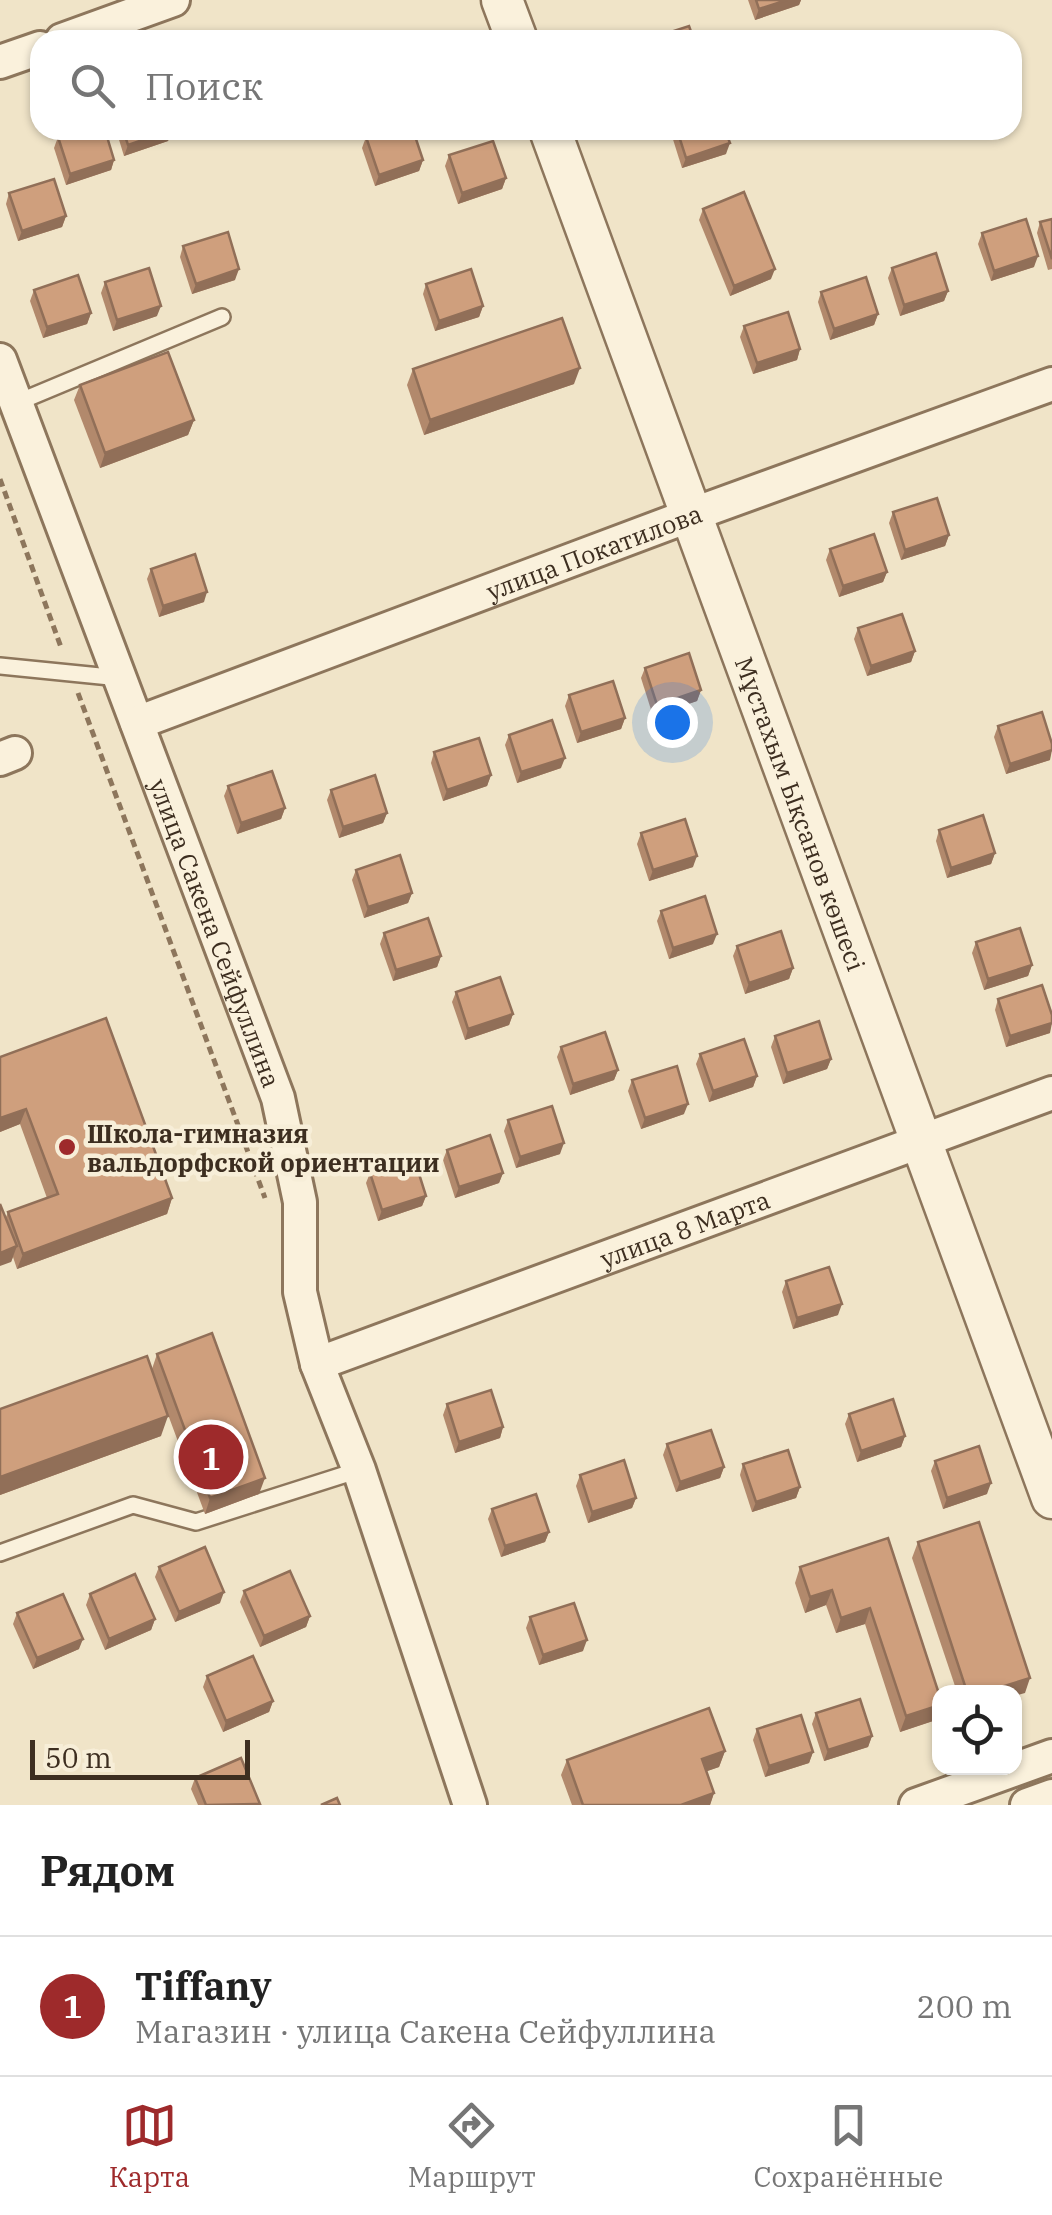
<!DOCTYPE html>
<html lang="ru">
<meta charset="utf-8">
<style>
body{margin:0;font-family:"IBM Plex Serif",serif;background:#f2f2f2;color:#222}
.controls{position:absolute;right:30px;bottom:30px;display:grid;overflow:hidden;border-radius:20px;box-shadow:0 2px 8px #0004}
.controls button{width:90px;height:90px;display:grid;place-items:center;padding:0;border:0;border-bottom:2px solid #e0e0e0;background:#fff;color:#222;font:50px sans-serif}
.scale{position:absolute;left:30px;bottom:25px;width:220px;box-sizing:border-box;padding-left:10px;border:5px solid #3d2e20;border-top:0;font-size:28px;line-height:35px;white-space:nowrap;color:#3d2e20;-webkit-text-stroke:8px #f7eed8;paint-order:stroke}
.you{position:absolute;left:672px;top:722px;width:35px;height:35px;margin:-25px;border:8px solid #fff;border-radius:50%;background:#1a73e8;box-shadow:0 0 0 15px #1a73e833}
.badge{display:grid;place-items:center;width:65px;height:65px;border-radius:50%;background:#9e2a2b;color:#fff;font-size:32px;font-weight:700}
.pin{position:absolute;translate:-50% -50%;border:5px solid #fff;box-shadow:0 2px 10px #0006}
.list{margin:0;padding:0;list-style:none}
h2{display:flex;justify-content:space-between;align-items:center;height:130px;margin:0;padding:0 40px;font-size:42px}
h2 small{font-size:32px;font-weight:400;color:#767676}
.list li{display:grid;grid-template-columns:65px 1fr auto;gap:30px;align-items:center;box-sizing:border-box;height:140px;padding:0 40px;border-top:2px solid #e0e0e0}
.list b{display:block;font-size:38px;white-space:nowrap}
.list p{margin:0;font-size:32px;white-space:nowrap;color:#767676}
.list em{font-size:32px;font-style:normal;color:#767676}
.icon{flex:none;width:55px;height:55px;fill:none;stroke:currentColor;stroke-width:2;stroke-linecap:round;stroke-linejoin:round}
.map{position:relative;flex:none;width:1052px;height:1805px;overflow:hidden}
.search{position:absolute;background:#fff;box-shadow:0 2px 8px #0004;left:30px;right:30px;top:30px;height:110px;display:flex;align-items:center;gap:25px;box-sizing:border-box;padding:0 35px;border-radius:30px;color:#767676;font-size:38px}
.sheet{height:270px;background:#fff}
nav{display:flex;justify-content:space-around;align-items:center;box-sizing:border-box;height:140px;border-top:2px solid #e0e0e0;background:#fff;font-size:28px;color:#767676}
nav a{display:grid;justify-items:center;gap:5px}
nav .on{color:#9e2a2b}
.map>svg:first-child{display:block}
.lines{fill:none;stroke-linecap:round;stroke-linejoin:round}
.service-casing{stroke:#8d765c;stroke-width:20}
.minor-casing{stroke:#8d765c;stroke-width:38}
.tertiary-casing{stroke:#8d765c;stroke-width:45}
.path{stroke:#8d765c;stroke-width:5;stroke-dasharray:8 5;stroke-linecap:butt}
.service{stroke:#faf1dc;stroke-width:15}
.minor{stroke:#faf1dc;stroke-width:32}
.tertiary{stroke:#faf1dc;stroke-width:40}
.wall{fill:#b2896c}
.shaded-wall{fill:#916f58}
.building{fill:#cf9f7d;stroke:#916f58;stroke-width:2.5}
.poi-dot{fill:#9e2a2b;stroke:#f7eed8;stroke-width:4}
.labels{text-anchor:middle;dominant-baseline:central;stroke-width:9;stroke-linejoin:round;paint-order:stroke}
.street-label{font-size:25px;fill:#3d2e20;stroke:#f7eed8}
.poi-label{font-size:25px;font-weight:bold;fill:#3d2e20;stroke:#f7eed8;text-anchor:start}
</style>
<div class="map">
<svg width="1052" height="1805" viewBox="0 0 1052 1805">
<rect width="100%" height="100%" fill="#f0e4c8"/>
<g class="lines">
<g class="service-casing">
<g id="service">
<polyline points="16,403 222,317"/>
<polyline points="0,666 120,678"/>
<polyline points="0,1553 133,1505 196,1522 359,1470"/>
</g>
</g>
<g class="minor-casing">
<g id="minor">
<polyline points="62,40 173,0"/>
<polyline points="0,62 40,48"/>
<path id="s1" d="M0,360L278,1098L300,1202V1292L317,1364L359,1470L470,1805"/>
<path id="s2" d="M137,723L691,515L1052,384"/>
<polyline points="0,759 15,753"/>
<path id="s3" d="M317,1364L1052,1093"/>
<polyline points="916,1805 1052,1756"/>
<polyline points="1027,1805 1052,1796"/>
</g>
</g>
<g class="tertiary-casing">
<g id="tertiary">
<polyline points="502,0 517,40"/>
<path id="s4" d="M550,130L1052,1498"/>
</g>
</g>
<g class="path">
<polyline points="0,479 62,650"/>
<polyline points="78,693 265,1198"/>
</g>
<use href="#service" class="service"/>
<use href="#minor" class="minor"/>
<use href="#tertiary" class="tertiary"/>
</g>
<g class="wall">
<polygon points="748,0 801,0 799,5 755,20"/>
<polygon points="116,130 172,130 168,141 124,156"/>
<polygon points="670,130 725,130 726,154 682,168"/>
<polygon points="58,137 114,160 111,170 66,185 54,148"/>
<polygon points="366,137 423,160 419,171 375,186 362,148"/>
<polygon points="449,155 506,178 502,189 458,204 445,166"/>
<polygon points="9,193 66,216 62,227 18,241 6,204"/>
<polygon points="703,209 771,279 730,296 699,220"/>
<polygon points="1052,219 1052,269 1048,270 1037,233 1040,222"/>
<polygon points="982,233 1034,267 991,281 978,244"/>
<polygon points="183,246 235,280 192,294 180,257"/>
<polygon points="892,268 948,291 944,301 900,316 888,278"/>
<polygon points="105,282 157,316 113,331 101,293"/>
<polygon points="426,284 483,306 479,317 435,331 423,294"/>
<polygon points="34,290 91,313 87,324 43,338 30,301"/>
<polygon points="821,292 878,314 874,325 830,340 818,302"/>
<polygon points="744,326 800,349 797,360 753,374 740,337"/>
<polygon points="413,369 574,384 424,435 407,385"/>
<polygon points="80,385 194,420 188,435 100,468 74,400"/>
<polygon points="893,512 949,535 945,546 901,560 889,523"/>
<polygon points="830,549 887,572 883,582 839,597 826,560"/>
<polygon points="151,569 204,602 159,617 147,579"/>
<polygon points="858,628 915,651 911,662 867,676 854,639"/>
<polygon points="645,668 701,690 697,701 653,716 641,678"/>
<polygon points="569,695 625,718 621,729 577,743 565,706"/>
<polygon points="998,726 1050,760 1006,774 994,737"/>
<polygon points="509,735 561,768 517,783 505,745"/>
<polygon points="434,752 491,775 487,786 443,801 431,763"/>
<polygon points="228,786 285,808 281,819 237,834 224,796"/>
<polygon points="331,790 387,813 383,823 339,838 327,800"/>
<polygon points="939,830 995,853 991,864 947,878 936,841"/>
<polygon points="641,833 693,867 649,881 637,844"/>
<polygon points="356,870 412,893 408,903 364,918 352,880"/>
<polygon points="661,911 713,944 669,959 657,921"/>
<polygon points="384,933 441,956 437,967 393,981 380,944"/>
<polygon points="976,942 1032,965 1028,976 984,990 972,953"/>
<polygon points="737,946 793,968 789,979 745,994 733,956"/>
<polygon points="456,992 513,1014 509,1025 465,1040 452,1002"/>
<polygon points="998,999 1050,1033 1006,1047 995,1010"/>
<polygon points="775,1036 831,1059 827,1069 783,1084 771,1047"/>
<polygon points="561,1047 618,1070 614,1080 570,1095 557,1057"/>
<polygon points="700,1054 757,1076 753,1087 709,1102 696,1064"/>
<polygon points="0,1057 172,1198 167,1214 17,1269 13,1257 11,1262 6,1217 8,1212 47,1198 20,1124 0,1132"/>
<polygon points="632,1080 684,1114 641,1129 628,1091"/>
<polygon points="508,1120 560,1154 516,1168 504,1131"/>
<polygon points="447,1150 503,1173 499,1183 455,1198 443,1160"/>
<polygon points="370,1173 426,1196 422,1206 378,1221 366,1183"/>
<polygon points="786,1281 838,1315 793,1329 782,1292"/>
<polygon points="157,1354 259,1494 205,1514 154,1377 161,1436 0,1495 0,1409 152,1369"/>
<polygon points="447,1404 503,1427 500,1438 455,1453 443,1415"/>
<polygon points="849,1414 905,1436 901,1447 857,1462 845,1424"/>
<polygon points="667,1444 724,1467 720,1478 676,1492 663,1455"/>
<polygon points="935,1461 987,1494 943,1509 931,1471"/>
<polygon points="743,1464 800,1487 796,1498 752,1512 740,1475"/>
<polygon points="580,1475 636,1498 632,1508 588,1523 576,1486"/>
<polygon points="492,1509 549,1532 545,1542 501,1557 488,1519"/>
<polygon points="888,1538 936,1720 900,1732 865,1624 836,1633 826,1605 805,1613 795,1583 800,1567"/>
<polygon points="918,1542 1025,1693 957,1692 912,1558"/>
<polygon points="159,1567 220,1603 175,1622 155,1577"/>
<polygon points="244,1591 310,1616 306,1627 260,1647 240,1602"/>
<polygon points="90,1594 155,1619 151,1630 105,1650 86,1605"/>
<polygon points="17,1613 79,1649 33,1669 13,1624"/>
<polygon points="530,1617 583,1651 539,1665 526,1628"/>
<polygon points="207,1676 273,1701 269,1712 223,1732 203,1687"/>
<polygon points="816,1713 872,1736 868,1747 824,1761 812,1724"/>
<polygon points="757,1729 813,1752 809,1763 765,1777 753,1740"/>
<polygon points="725,1751 719,1767 707,1771 714,1793 710,1805 572,1805 561,1775 567,1760"/>
<polygon points="195,1778 260,1804 260,1805 198,1805 191,1789"/>
</g>
<g class="shaded-wall">
<polygon points="787,0 801,0 799,5 755,20 759,9"/>
<polygon points="172,130 168,141 124,156 128,145"/>
<polygon points="730,143 726,154 682,168 686,158"/>
<polygon points="114,160 111,170 66,185 70,174"/>
<polygon points="423,160 419,171 375,186 379,175"/>
<polygon points="506,178 502,189 458,204 462,193"/>
<polygon points="66,216 62,227 18,241 22,231"/>
<polygon points="1038,256 1034,267 991,281 994,271"/>
<polygon points="239,269 235,280 192,294 196,284"/>
<polygon points="775,269 771,279 730,296 734,286"/>
<polygon points="948,291 944,301 900,316 904,305"/>
<polygon points="161,306 157,316 113,331 117,320"/>
<polygon points="483,306 479,317 435,331 439,321"/>
<polygon points="91,313 87,324 43,338 47,327"/>
<polygon points="878,314 874,325 830,340 834,329"/>
<polygon points="800,349 797,360 753,374 757,363"/>
<polygon points="580,368 574,384 424,435 430,420"/>
<polygon points="194,420 188,435 100,468 105,453"/>
<polygon points="949,535 945,546 901,560 905,550"/>
<polygon points="887,572 883,582 839,597 843,586"/>
<polygon points="207,592 204,602 159,617 163,606"/>
<polygon points="915,651 911,662 867,676 871,666"/>
<polygon points="701,690 697,701 653,716 657,705"/>
<polygon points="625,718 621,729 577,743 581,732"/>
<polygon points="1052,750 1050,760 1006,774 1010,764"/>
<polygon points="565,758 561,768 517,783 521,772"/>
<polygon points="491,775 487,786 443,801 447,790"/>
<polygon points="285,808 281,819 237,834 241,823"/>
<polygon points="387,813 383,823 339,838 343,827"/>
<polygon points="995,853 991,864 947,878 951,868"/>
<polygon points="697,856 693,867 649,881 653,870"/>
<polygon points="412,893 408,903 364,918 368,907"/>
<polygon points="717,934 713,944 669,959 673,948"/>
<polygon points="441,956 437,967 393,981 396,970"/>
<polygon points="1032,965 1028,976 984,990 988,979"/>
<polygon points="793,968 789,979 745,994 749,983"/>
<polygon points="513,1014 509,1025 465,1040 468,1029"/>
<polygon points="1052,1023 1050,1033 1006,1047 1010,1036"/>
<polygon points="831,1059 827,1069 783,1084 787,1073"/>
<polygon points="618,1070 614,1080 570,1095 573,1084"/>
<polygon points="757,1076 753,1087 709,1102 713,1091"/>
<polygon points="688,1104 684,1114 641,1129 645,1118"/>
<polygon points="26,1109 20,1124 0,1132 0,1118"/>
<polygon points="564,1143 560,1154 516,1168 520,1157"/>
<polygon points="503,1173 499,1183 455,1198 459,1187"/>
<polygon points="426,1196 422,1206 378,1221 382,1210"/>
<polygon points="172,1198 167,1214 17,1269 23,1254"/>
<polygon points="17,1246 11,1262 0,1266 0,1253"/>
<polygon points="842,1304 838,1315 793,1329 797,1318"/>
<polygon points="168,1416 161,1436 0,1495 0,1477"/>
<polygon points="503,1427 500,1438 455,1453 459,1442"/>
<polygon points="905,1436 901,1447 857,1462 861,1451"/>
<polygon points="724,1467 720,1478 676,1492 680,1482"/>
<polygon points="265,1478 259,1494 205,1514 210,1498"/>
<polygon points="991,1483 987,1494 943,1509 947,1498"/>
<polygon points="800,1487 796,1498 752,1512 756,1502"/>
<polygon points="636,1498 632,1508 588,1523 592,1512"/>
<polygon points="549,1532 545,1542 501,1557 505,1546"/>
<polygon points="832,1590 826,1605 805,1613 810,1597"/>
<polygon points="224,1592 220,1603 175,1622 179,1612"/>
<polygon points="870,1608 865,1624 836,1633 841,1618"/>
<polygon points="310,1616 306,1627 260,1647 264,1636"/>
<polygon points="155,1619 151,1630 105,1650 109,1639"/>
<polygon points="83,1639 79,1649 33,1669 37,1658"/>
<polygon points="587,1640 583,1651 539,1665 543,1655"/>
<polygon points="1030,1678 1025,1693 1014,1696 1014,1692 985,1692"/>
<polygon points="273,1701 269,1712 223,1732 226,1721"/>
<polygon points="940,1705 936,1720 900,1732 906,1716"/>
<polygon points="872,1736 868,1747 824,1761 828,1750"/>
<polygon points="725,1751 719,1767 696,1775 702,1759"/>
<polygon points="813,1752 809,1763 765,1777 769,1766"/>
<polygon points="714,1793 710,1805 681,1805"/>
</g>
<g class="building">
<polygon points="756,0 787,0 759,9"/>
<polygon points="689,26 694,40 646,40"/>
<polygon points="79,130 105,130 114,160 70,174 58,137"/>
<polygon points="123,130 172,130 128,145"/>
<polygon points="389,130 413,130 423,160 379,175 366,137"/>
<polygon points="677,130 725,130 730,143 686,158"/>
<polygon points="493,141 506,178 462,193 449,155"/>
<polygon points="54,179 66,216 22,231 9,193"/>
<polygon points="744,192 775,269 734,286 703,209"/>
<polygon points="1026,219 1038,256 994,271 982,233"/>
<polygon points="1052,219 1052,259 1040,222"/>
<polygon points="228,232 239,269 196,284 183,246"/>
<polygon points="936,253 948,291 904,305 892,268"/>
<polygon points="149,268 161,306 117,320 105,282"/>
<polygon points="471,269 483,306 439,321 426,284"/>
<polygon points="78,275 91,313 47,327 34,290"/>
<polygon points="866,277 878,314 834,329 821,292"/>
<polygon points="788,312 800,349 757,363 744,326"/>
<polygon points="562,318 580,368 430,420 413,369"/>
<polygon points="168,352 194,420 105,453 80,385"/>
<polygon points="937,498 949,535 905,550 893,512"/>
<polygon points="874,534 887,572 843,586 830,549"/>
<polygon points="195,554 207,592 163,606 151,569"/>
<polygon points="902,614 915,651 871,666 858,628"/>
<polygon points="689,653 701,690 657,705 645,668"/>
<polygon points="613,681 625,718 581,732 569,695"/>
<polygon points="1042,712 1052,744 1052,750 1010,764 998,726"/>
<polygon points="552,720 565,758 521,772 509,735"/>
<polygon points="479,738 491,775 447,790 434,752"/>
<polygon points="272,771 285,808 241,823 228,786"/>
<polygon points="375,775 387,813 343,827 331,790"/>
<polygon points="983,815 995,853 951,868 939,830"/>
<polygon points="685,819 697,856 653,870 641,833"/>
<polygon points="400,855 412,893 368,907 356,870"/>
<polygon points="705,896 717,934 673,948 661,911"/>
<polygon points="428,918 441,956 396,970 384,933"/>
<polygon points="1020,928 1032,965 988,979 976,942"/>
<polygon points="781,931 793,968 749,983 737,946"/>
<polygon points="500,977 513,1014 468,1029 456,992"/>
<polygon points="1042,985 1052,1015 1052,1023 1010,1036 998,999"/>
<polygon points="106,1018 172,1198 23,1254 8,1212 58,1194 26,1109 0,1118 0,1057"/>
<polygon points="819,1021 831,1059 787,1073 775,1036"/>
<polygon points="605,1032 618,1070 573,1084 561,1047"/>
<polygon points="744,1039 757,1076 713,1091 700,1054"/>
<polygon points="677,1066 688,1104 645,1118 632,1080"/>
<polygon points="552,1106 564,1143 520,1157 508,1120"/>
<polygon points="490,1135 503,1173 459,1187 447,1150"/>
<polygon points="414,1158 426,1196 382,1210 370,1173"/>
<polygon points="0,1204 17,1246 0,1253"/>
<polygon points="829,1267 842,1304 797,1318 786,1281"/>
<polygon points="212,1333 265,1478 210,1498 157,1354"/>
<polygon points="147,1356 168,1416 0,1477 0,1409"/>
<polygon points="491,1390 503,1427 459,1442 447,1404"/>
<polygon points="893,1399 905,1436 861,1451 849,1414"/>
<polygon points="711,1430 724,1467 680,1482 667,1444"/>
<polygon points="979,1446 991,1483 947,1498 935,1461"/>
<polygon points="788,1450 800,1487 756,1502 743,1464"/>
<polygon points="624,1460 636,1498 592,1512 580,1475"/>
<polygon points="536,1494 549,1532 505,1546 492,1509"/>
<polygon points="979,1522 1030,1678 985,1692 967,1692 918,1542"/>
<polygon points="888,1538 940,1697 940,1705 906,1716 870,1608 841,1618 832,1590 810,1597 800,1567"/>
<polygon points="205,1547 224,1592 179,1612 159,1567"/>
<polygon points="290,1571 310,1616 264,1636 244,1591"/>
<polygon points="135,1574 155,1619 109,1639 90,1594"/>
<polygon points="63,1594 83,1639 37,1658 17,1613"/>
<polygon points="574,1603 587,1640 543,1655 530,1617"/>
<polygon points="253,1656 273,1701 226,1721 207,1676"/>
<polygon points="860,1699 872,1736 828,1750 816,1713"/>
<polygon points="709,1708 725,1751 702,1759 714,1793 681,1805 583,1805 567,1760"/>
<polygon points="801,1715 813,1752 769,1766 757,1729"/>
<polygon points="241,1758 260,1804 206,1805 195,1778"/>
<polygon points="337,1798 340,1805 321,1805"/>
</g>
<circle class="poi-dot" cx="67" cy="1147" r="10"/>
<g class="labels">
<g class="street-label">
<text stroke="none"><textPath href="#s2" startOffset="488">улица Покатилова</textPath></text>
<text stroke="none"><textPath href="#s4" startOffset="728">Мұстахым Ықсанов көшесі</textPath></text>
<text stroke="none"><textPath href="#s1" startOffset="612">улица Сакена Сейфуллина</textPath></text>
<text stroke="none"><textPath href="#s3" startOffset="392">улица 8 Марта</textPath></text>
</g>
<g class="poi-label">
<text x="87" y="1133">Школа-гимназия<tspan x="87" dy="29">вальдорфской ориентации</tspan></text>
</g>
</g>
</svg>
<div class="controls">
<button><svg class="icon" aria-label="locate" viewBox="0 0 24 24"><circle cx="12" cy="12" r="6"/><path d="M12 2v4M12 18v4M2 12h4M18 12h4"/></svg></button>
</div>
<div class="scale">50 m</div>
<div class="you"></div>
<div class="pin badge" style="left:211px;top:1457px">1</div>
<div class="search"><svg class="icon" aria-label="search" viewBox="0 0 24 24"><circle cx="10" cy="10" r="6"/><path d="M15 15l6 6"/></svg>Поиск</div>
</div>
<section class="sheet">
<h2>Рядом<small></small></h2>
<ul class="list">
<li><span class="badge">1</span><div><b>Tiffany</b><p>Магазин · улица Сакена Сейфуллина</p></div><em>200 m</em></li>
</ul>
</section>
<nav>
<a class="on"><svg class="icon" aria-label="map" viewBox="0 0 24 24"><path d="M3 6l6-2 6 2 6-2v14l-6 2-6-2-6 2zM9 4v14M15 6v14"/></svg>Карта</a>
<a><svg class="icon" aria-label="directions" viewBox="0 0 24 24"><path d="M12 3l9 9-9 9-9-9zM9 14v-3h6M13 9l2 2-2 2"/></svg>Маршрут</a>
<a><svg class="icon" aria-label="saved" viewBox="0 0 24 24"><path d="M7 4h10v16l-5-4-5 4z"/></svg>Сохранённые</a>
</nav>
